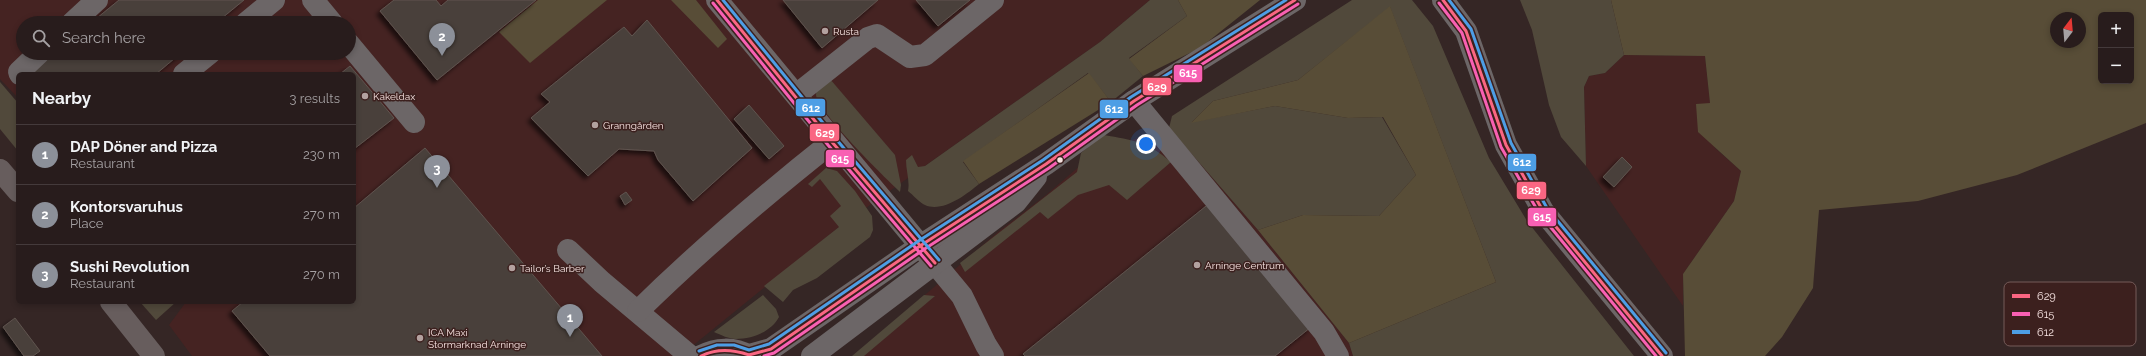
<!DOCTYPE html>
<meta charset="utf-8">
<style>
body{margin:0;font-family:Raleway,sans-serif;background:#342929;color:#f1f3f6}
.controls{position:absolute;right:12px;top:12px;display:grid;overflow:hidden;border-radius:6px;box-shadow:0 2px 6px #0003}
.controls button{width:36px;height:36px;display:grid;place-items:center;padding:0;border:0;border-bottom:1px solid #443a3b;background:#281c1c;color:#f1f3f6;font:20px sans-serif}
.compass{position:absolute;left:2050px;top:12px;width:36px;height:36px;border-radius:50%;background:#281c1c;box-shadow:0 2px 6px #0003;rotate:16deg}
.you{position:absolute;left:1146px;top:144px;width:14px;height:14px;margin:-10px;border:3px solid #fff;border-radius:50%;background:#1a73e8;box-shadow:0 0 0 6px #1a73e833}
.badge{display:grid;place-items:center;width:26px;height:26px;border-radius:50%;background:#8c9099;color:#fff;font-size:13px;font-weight:700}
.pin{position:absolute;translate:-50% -33px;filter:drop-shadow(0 1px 2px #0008)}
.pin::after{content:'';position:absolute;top:21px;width:14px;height:12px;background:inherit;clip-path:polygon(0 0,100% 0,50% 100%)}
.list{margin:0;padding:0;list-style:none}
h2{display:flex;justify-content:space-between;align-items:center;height:52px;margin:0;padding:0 16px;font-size:17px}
h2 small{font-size:13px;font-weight:400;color:#a5a1a3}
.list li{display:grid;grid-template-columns:26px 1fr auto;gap:12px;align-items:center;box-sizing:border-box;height:60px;padding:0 16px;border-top:1px solid #443a3b}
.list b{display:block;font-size:15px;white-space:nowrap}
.list p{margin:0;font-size:13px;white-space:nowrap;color:#a5a1a3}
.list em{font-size:13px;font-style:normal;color:#a5a1a3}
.icon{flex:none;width:22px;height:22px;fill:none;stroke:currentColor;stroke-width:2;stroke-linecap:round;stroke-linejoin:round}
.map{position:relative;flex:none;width:2146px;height:356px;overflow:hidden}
.search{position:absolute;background:#281c1c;box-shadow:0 2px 6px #0003;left:16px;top:16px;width:340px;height:44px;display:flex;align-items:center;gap:10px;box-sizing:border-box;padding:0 14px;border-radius:22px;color:#a5a1a3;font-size:15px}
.panel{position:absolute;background:#281c1c;box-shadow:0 2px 6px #0003;left:16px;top:72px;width:340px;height:232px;border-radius:6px}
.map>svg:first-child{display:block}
.built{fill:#452322;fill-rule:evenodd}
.green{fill:#51493b}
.forest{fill:#584d37;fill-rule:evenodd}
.building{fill:#4a3f3a;stroke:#5f544f;filter:url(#shadow)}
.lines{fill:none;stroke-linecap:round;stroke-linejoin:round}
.minor{stroke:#6c6667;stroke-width:22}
.major{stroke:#675d5d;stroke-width:22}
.bus-1-casing{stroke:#3c201e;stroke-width:6}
.bus-2-casing{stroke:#3c201e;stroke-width:6}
.bus-3-casing{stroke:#3c201e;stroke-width:6}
.bus-1{stroke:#fa6682;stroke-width:3}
.bus-2{stroke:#f860b3;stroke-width:3}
.bus-3{stroke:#4d9ee5;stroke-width:3}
.poi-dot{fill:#b3a19f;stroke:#3c201e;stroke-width:1.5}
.bus-dot{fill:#f7e3e1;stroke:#3c201e;stroke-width:1.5}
.labels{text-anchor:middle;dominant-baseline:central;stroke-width:3;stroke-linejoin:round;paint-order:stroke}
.poi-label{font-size:10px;fill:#f7e3e1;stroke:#3c201e;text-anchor:start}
.key{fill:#3c201e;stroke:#745a58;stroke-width:1}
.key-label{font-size:11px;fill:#f7e3e1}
.line-badge{stroke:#3c201e;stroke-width:1.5}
.badge-label{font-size:11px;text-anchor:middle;font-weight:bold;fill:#fff}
</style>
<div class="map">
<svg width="2146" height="356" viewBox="0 0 2146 356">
<defs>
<filter id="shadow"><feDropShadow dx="-3.5" dy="3.5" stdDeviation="2" flood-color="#0009"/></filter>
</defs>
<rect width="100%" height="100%" fill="#352625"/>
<g class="built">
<path d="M0,0H1150L1100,42L839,227L680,356H192L169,325L186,302H354V74H18V98L0,79ZM23,23H349V53H23Z"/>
<polygon points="1624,55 1705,56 1715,148 1741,171 1734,201 1683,274 1683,306 1586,166 1584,87 1589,76 1605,73"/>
<polygon points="1169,128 1258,230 1349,343 1353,356 854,356 998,232 1045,196 1097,151"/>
</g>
<g class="green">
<path d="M1150,0H1178L1187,16L1129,58L1143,76L1111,102L1088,73L963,162L979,184C966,195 942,213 925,205C920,203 913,195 908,191C910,181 906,171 906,160L912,155L918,167L925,166L1100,42Z"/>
<polygon points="1352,0 1412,0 1433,26 1489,158 1527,221 1634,356 1353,356 1349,343 1496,282 1390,7 1298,80 1213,101 1192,122 1275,106 1348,118 1382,117 1416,175 1379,216 1303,215 1258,230 1169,128 1172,116"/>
<polygon points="1520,0 1611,0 1624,55 1605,73 1589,76 1584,87 1586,166 1561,137 1549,105 1532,30"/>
<path d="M830,79L895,155L901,185L900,192C885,178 818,112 816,95C816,92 817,88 818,86Z"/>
<polygon points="0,82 18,103 18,151 0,129"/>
<path d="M1104,135C1133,140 1148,142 1171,162L1127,200L1109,185L1078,195L1048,219L1040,212L965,272L960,263L1077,172L1081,153L1096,140Z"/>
<polygon points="826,168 837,171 855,191 872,216 873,230 870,237 817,278 793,290 783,302 764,286 839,227 830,216 841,206 820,179 812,187 808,184"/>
<path d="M763,295L776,309L779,317C771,332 752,339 736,339C729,339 721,335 714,332Z"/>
<polygon points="924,295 935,296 864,356 852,356"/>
<polygon points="140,302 176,302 156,320"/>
</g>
<g class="forest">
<polygon points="538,0 607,0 530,63 499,32"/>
<polygon points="671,0 696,0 727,39 718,48"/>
<polygon points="1178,0 1260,0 1200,48 1143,76 1129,59 1187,16"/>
<path d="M1611,0H2146V123L2017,175L1918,201L1819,210L1813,288L1782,337L1765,356H1685L1683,274L1734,201L1741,171L1698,132L1696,104L1710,103L1705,56L1624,55ZM2101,15H2131V81H2101ZM2056,18H2080V42H2056Z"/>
<polygon points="1390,6 1496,282 1349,343 1258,230 1303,215 1379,216 1416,175 1383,117 1348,118 1275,106 1191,123 1213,101 1298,80"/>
<polygon points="1089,73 1111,102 979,184 963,161"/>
</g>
<g class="building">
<polygon points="119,0 244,0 216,23 91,23"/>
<polygon points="394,0 436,0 441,6 448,0 536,0 437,80 380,11"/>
<polygon points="783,0 878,0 822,48"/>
<polygon points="916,0 970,0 938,26"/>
<polygon points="647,20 752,148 693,201 658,160 654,151 619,149 588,176 531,118 550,102 541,94 624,27 632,36"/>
<polygon points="55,53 181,53 156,74 34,74 32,72"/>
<polygon points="350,66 394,118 354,149 354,74 340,74"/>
<polygon points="749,105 784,146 769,159 734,119"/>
<polygon points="425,148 602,356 270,356 232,311 243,302 354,302 354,208"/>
<polygon points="1622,157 1632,167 1614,187 1603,177"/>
<polygon points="626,192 632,200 625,205 620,196"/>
<polygon points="1211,202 1311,327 1275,356 1025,356 1023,354"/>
<polygon points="15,318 40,351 33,356 24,356 3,327"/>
</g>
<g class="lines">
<g class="minor">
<polyline points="313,0 332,23"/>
<polyline points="717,0 962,296 986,345 993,356"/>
<polyline points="1443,0 1466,31 1506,145 1543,211 1662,356"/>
<polyline points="72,23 97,0"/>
<polyline points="246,23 274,0"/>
<polyline points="349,44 414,122"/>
<polyline points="20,74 19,72 39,53"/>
<polyline points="184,74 210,53"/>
<polyline points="796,95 868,38 877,35 910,57 925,55 993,0"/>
<polyline points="1134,101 1324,332 1338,356"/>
<polyline points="568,250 602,282 690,356"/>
<path d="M638,311C699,251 765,195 832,142"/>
<polyline points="749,355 771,349 920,246 1046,164 1134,101 1295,0"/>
<path d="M701,356C716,348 734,347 749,356"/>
<polyline points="812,356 1016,202 1036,177"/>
</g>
<g class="major">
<polyline points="0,170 18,191"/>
<polyline points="111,302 154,356"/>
</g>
<g class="bus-1-casing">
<g id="bus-1">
<polyline points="717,0 832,142 935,263"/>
<polyline points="1443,0 1466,31 1506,145 1543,211 1662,356"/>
<polyline points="749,355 771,349 920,246 1046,164 1134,101 1295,0"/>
<path d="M701,356C717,348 732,349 749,355"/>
</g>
</g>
<g class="bus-2-casing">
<g id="bus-2">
<polyline points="713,3 828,145 931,266"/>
<polyline points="1439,3 1462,33 1501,147 1539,213 1656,356"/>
<polyline points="764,356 774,353 923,250 1049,168 1137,105 1298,4"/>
</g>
</g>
<g class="bus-3-casing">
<g id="bus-3">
<polyline points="723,0 836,139 939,260"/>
<polyline points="1449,0 1471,29 1511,143 1547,208 1666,353"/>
<polyline points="699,351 717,345 734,345 749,350 769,344 917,242 1043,160 1131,97 1286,0"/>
</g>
</g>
<use href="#bus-1" class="bus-1"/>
<use href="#bus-2" class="bus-2"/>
<use href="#bus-3" class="bus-3"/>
</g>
<g class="poi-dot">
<circle cx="825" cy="31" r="4"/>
<circle cx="365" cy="96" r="4"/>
<circle cx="595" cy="125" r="4"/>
<circle cx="1197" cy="265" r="4"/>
<circle cx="512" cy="268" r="4"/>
<circle cx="420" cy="338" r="4"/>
</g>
<circle class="bus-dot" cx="1060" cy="160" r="3.5"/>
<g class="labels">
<g class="poi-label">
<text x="833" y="31">Rusta</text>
<text x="373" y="96">Kakeldax</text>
<text x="603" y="125">Granngården</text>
<text x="1205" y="265">Arninge Centrum</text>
<text x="520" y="268">Tailor’s Barber</text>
<text x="428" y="332">ICA Maxi<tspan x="428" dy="12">Stormarknad Arninge</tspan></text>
</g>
</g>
<rect x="2004" y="282" width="132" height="64" rx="6" class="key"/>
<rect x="2012" y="294" width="18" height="4" fill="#fa6682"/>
<rect x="2012" y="312" width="18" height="4" fill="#f860b3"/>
<rect x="2012" y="330" width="18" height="4" fill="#4d9ee5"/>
<g class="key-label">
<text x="2037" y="300">629</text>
<text x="2037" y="318">615</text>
<text x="2037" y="336">612</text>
</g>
<g class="line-badge">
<rect x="1173" y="64" width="30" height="19" rx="4" fill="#f860b3"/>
<rect x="1142" y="77" width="30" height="19" rx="4" fill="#fa6682"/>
<rect x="795" y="98" width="31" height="19" rx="4" fill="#4d9ee5"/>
<rect x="1099" y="99" width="30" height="20" rx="4" fill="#4d9ee5"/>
<rect x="809" y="123" width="31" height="19" rx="4" fill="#fa6682"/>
<rect x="825" y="149" width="30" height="19" rx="4" fill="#f860b3"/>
<rect x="1507" y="153" width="30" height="19" rx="4" fill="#4d9ee5"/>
<rect x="1516" y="181" width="31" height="19" rx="4" fill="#fa6682"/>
<rect x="1527" y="207" width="30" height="20" rx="4" fill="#f860b3"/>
</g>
<g class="badge-label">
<text x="1188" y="77">615</text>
<text x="1157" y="91">629</text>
<text x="811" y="112">612</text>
<text x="1114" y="113">612</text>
<text x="825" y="137">629</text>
<text x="840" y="163">615</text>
<text x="1522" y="166">612</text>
<text x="1531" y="194">629</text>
<text x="1542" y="221">615</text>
</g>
</svg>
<div class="controls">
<button>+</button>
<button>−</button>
</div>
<svg class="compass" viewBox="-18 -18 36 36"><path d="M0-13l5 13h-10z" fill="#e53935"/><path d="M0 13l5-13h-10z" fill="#a5a1a3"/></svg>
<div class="you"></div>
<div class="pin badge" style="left:570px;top:337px">1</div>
<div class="pin badge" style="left:442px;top:56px">2</div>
<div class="pin badge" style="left:437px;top:188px">3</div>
<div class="search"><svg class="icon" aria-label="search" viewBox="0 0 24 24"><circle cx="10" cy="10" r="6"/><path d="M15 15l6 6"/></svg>Search here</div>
<section class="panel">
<h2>Nearby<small>3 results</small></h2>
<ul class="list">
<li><span class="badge">1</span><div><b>DAP Döner and Pizza</b><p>Restaurant</p></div><em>230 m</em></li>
<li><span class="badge">2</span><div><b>Kontorsvaruhus</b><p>Place</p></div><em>270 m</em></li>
<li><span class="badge">3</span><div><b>Sushi Revolution</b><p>Restaurant</p></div><em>270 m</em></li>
</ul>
</section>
</div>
